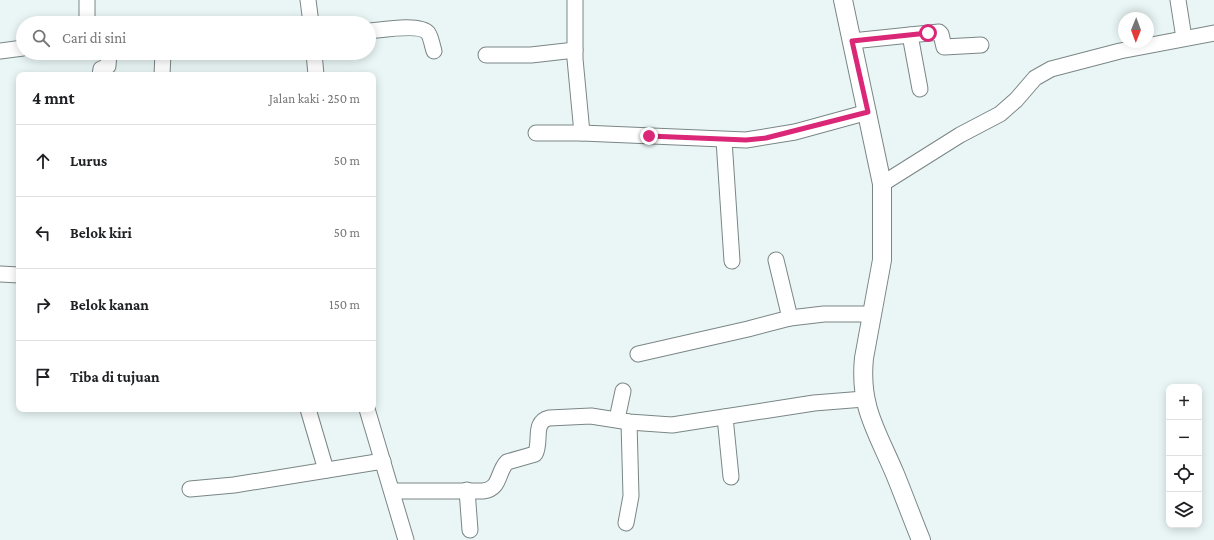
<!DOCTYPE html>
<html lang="id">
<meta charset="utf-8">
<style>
body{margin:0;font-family:"Crimson Pro",serif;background:#f2f2f2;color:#202124}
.controls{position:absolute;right:12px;bottom:12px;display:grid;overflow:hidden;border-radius:8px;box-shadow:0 2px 10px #0003}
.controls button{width:36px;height:36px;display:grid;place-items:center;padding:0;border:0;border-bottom:1px solid #e0e0e0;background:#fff;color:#202124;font:20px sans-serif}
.compass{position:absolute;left:1118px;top:12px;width:36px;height:36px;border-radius:50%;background:#fff;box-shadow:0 2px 10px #0003;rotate:181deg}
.stop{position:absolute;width:12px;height:12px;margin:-9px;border:3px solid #db2777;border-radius:50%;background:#fff}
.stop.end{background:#db2777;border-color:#fff;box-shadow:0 1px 4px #0008}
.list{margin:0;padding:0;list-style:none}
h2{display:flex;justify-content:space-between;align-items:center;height:52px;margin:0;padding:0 16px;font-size:17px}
h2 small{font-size:13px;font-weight:400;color:#757577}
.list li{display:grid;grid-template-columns:26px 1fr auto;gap:12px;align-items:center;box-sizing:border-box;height:72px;padding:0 16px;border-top:1px solid #e0e0e0}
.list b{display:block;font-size:15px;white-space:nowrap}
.list em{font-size:13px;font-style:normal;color:#757577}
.icon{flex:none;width:22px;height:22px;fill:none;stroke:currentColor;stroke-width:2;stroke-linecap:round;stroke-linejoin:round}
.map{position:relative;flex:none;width:1214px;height:540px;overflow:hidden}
.search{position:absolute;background:#fff;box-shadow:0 2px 10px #0003;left:16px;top:16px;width:360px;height:44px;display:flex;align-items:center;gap:10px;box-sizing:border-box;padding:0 14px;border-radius:22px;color:#757577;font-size:15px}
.panel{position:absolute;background:#fff;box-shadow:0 2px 10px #0003;left:16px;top:72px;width:360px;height:340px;border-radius:8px}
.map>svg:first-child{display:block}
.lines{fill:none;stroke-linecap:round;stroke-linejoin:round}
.minor-casing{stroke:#7a8685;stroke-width:17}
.major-casing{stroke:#7a8685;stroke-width:20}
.minor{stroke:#fff;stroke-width:15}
.major{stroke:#fff;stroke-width:18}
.route{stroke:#db2777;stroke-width:5}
</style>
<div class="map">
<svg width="1214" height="540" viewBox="0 0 1214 540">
<rect width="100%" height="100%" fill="#e9f6f5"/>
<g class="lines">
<g class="minor-casing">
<g id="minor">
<polyline points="308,0 311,23"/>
<polyline points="575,0 575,59 582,133"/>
<polyline points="1178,0 1184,38"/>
<polyline points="87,23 87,0"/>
<path d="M369,31C381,30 420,23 428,33C431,37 432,45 434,51"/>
<polyline points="910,35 920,89"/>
<polyline points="852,41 939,32 941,34 944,47 981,45"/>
<polyline points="0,51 23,48"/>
<polyline points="314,53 316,75"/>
<polyline points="486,55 531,55 575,50"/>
<polyline points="100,75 101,69 108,66 109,53"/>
<polyline points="162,75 163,53"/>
<polyline points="536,133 582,133 746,140 795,132 868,112"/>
<polyline points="724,140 732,261"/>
<polyline points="882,184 960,135 1000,114 1016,100 1035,78 1051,69 1120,51 1214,33"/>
<polyline points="776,260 790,318"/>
<polyline points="0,274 19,275"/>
<polyline points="638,354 748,329 790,318 824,314 872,314"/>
<polyline points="308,409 326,470"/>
<polyline points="367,409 406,540"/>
<polyline points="725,417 731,477"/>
<polyline points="617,419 623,391"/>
<polyline points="190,489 234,485 383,461"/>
<polyline points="467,490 470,530"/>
<path d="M392,491H483C501,489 497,472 507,462L535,454C542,442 532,422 549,418L591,416L629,422L672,425L814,403L864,399"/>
<polyline points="626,523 631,496 629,422"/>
</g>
</g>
<g class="major-casing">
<path id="major" d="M843,0L882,184V260L864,358C859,407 877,431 895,474C904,496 912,518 921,540"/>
</g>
<use href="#minor" class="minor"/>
<use href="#major" class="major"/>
</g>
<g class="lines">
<polyline class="route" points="649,136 746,140 766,138 868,112 852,41 928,33"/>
</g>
</svg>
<div class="controls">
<button>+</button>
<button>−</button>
<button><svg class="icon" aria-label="locate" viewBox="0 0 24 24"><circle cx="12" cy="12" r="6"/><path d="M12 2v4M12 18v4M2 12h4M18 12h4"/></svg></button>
<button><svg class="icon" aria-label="layers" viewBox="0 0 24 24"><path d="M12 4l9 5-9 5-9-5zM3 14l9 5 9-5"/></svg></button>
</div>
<svg class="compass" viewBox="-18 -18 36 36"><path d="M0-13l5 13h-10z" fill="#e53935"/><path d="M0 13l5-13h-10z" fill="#757577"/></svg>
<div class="stop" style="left:928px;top:33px"></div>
<div class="stop end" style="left:649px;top:136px"></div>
<div class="search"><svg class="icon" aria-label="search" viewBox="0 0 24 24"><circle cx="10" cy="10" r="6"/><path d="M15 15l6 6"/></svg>Cari di sini</div>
<section class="panel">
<h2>4 mnt<small>Jalan kaki · 250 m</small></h2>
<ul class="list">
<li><svg class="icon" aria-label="ahead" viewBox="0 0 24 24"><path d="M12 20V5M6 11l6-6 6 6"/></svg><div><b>Lurus</b></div><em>50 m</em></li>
<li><svg class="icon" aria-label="left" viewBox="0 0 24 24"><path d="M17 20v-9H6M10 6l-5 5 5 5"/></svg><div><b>Belok kiri</b></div><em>50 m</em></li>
<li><svg class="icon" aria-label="right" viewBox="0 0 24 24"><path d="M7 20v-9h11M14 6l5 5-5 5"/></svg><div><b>Belok kanan</b></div><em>150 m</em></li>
<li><svg class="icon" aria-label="arrive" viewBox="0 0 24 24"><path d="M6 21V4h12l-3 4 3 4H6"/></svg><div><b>Tiba di tujuan</b></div></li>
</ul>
</section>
</div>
